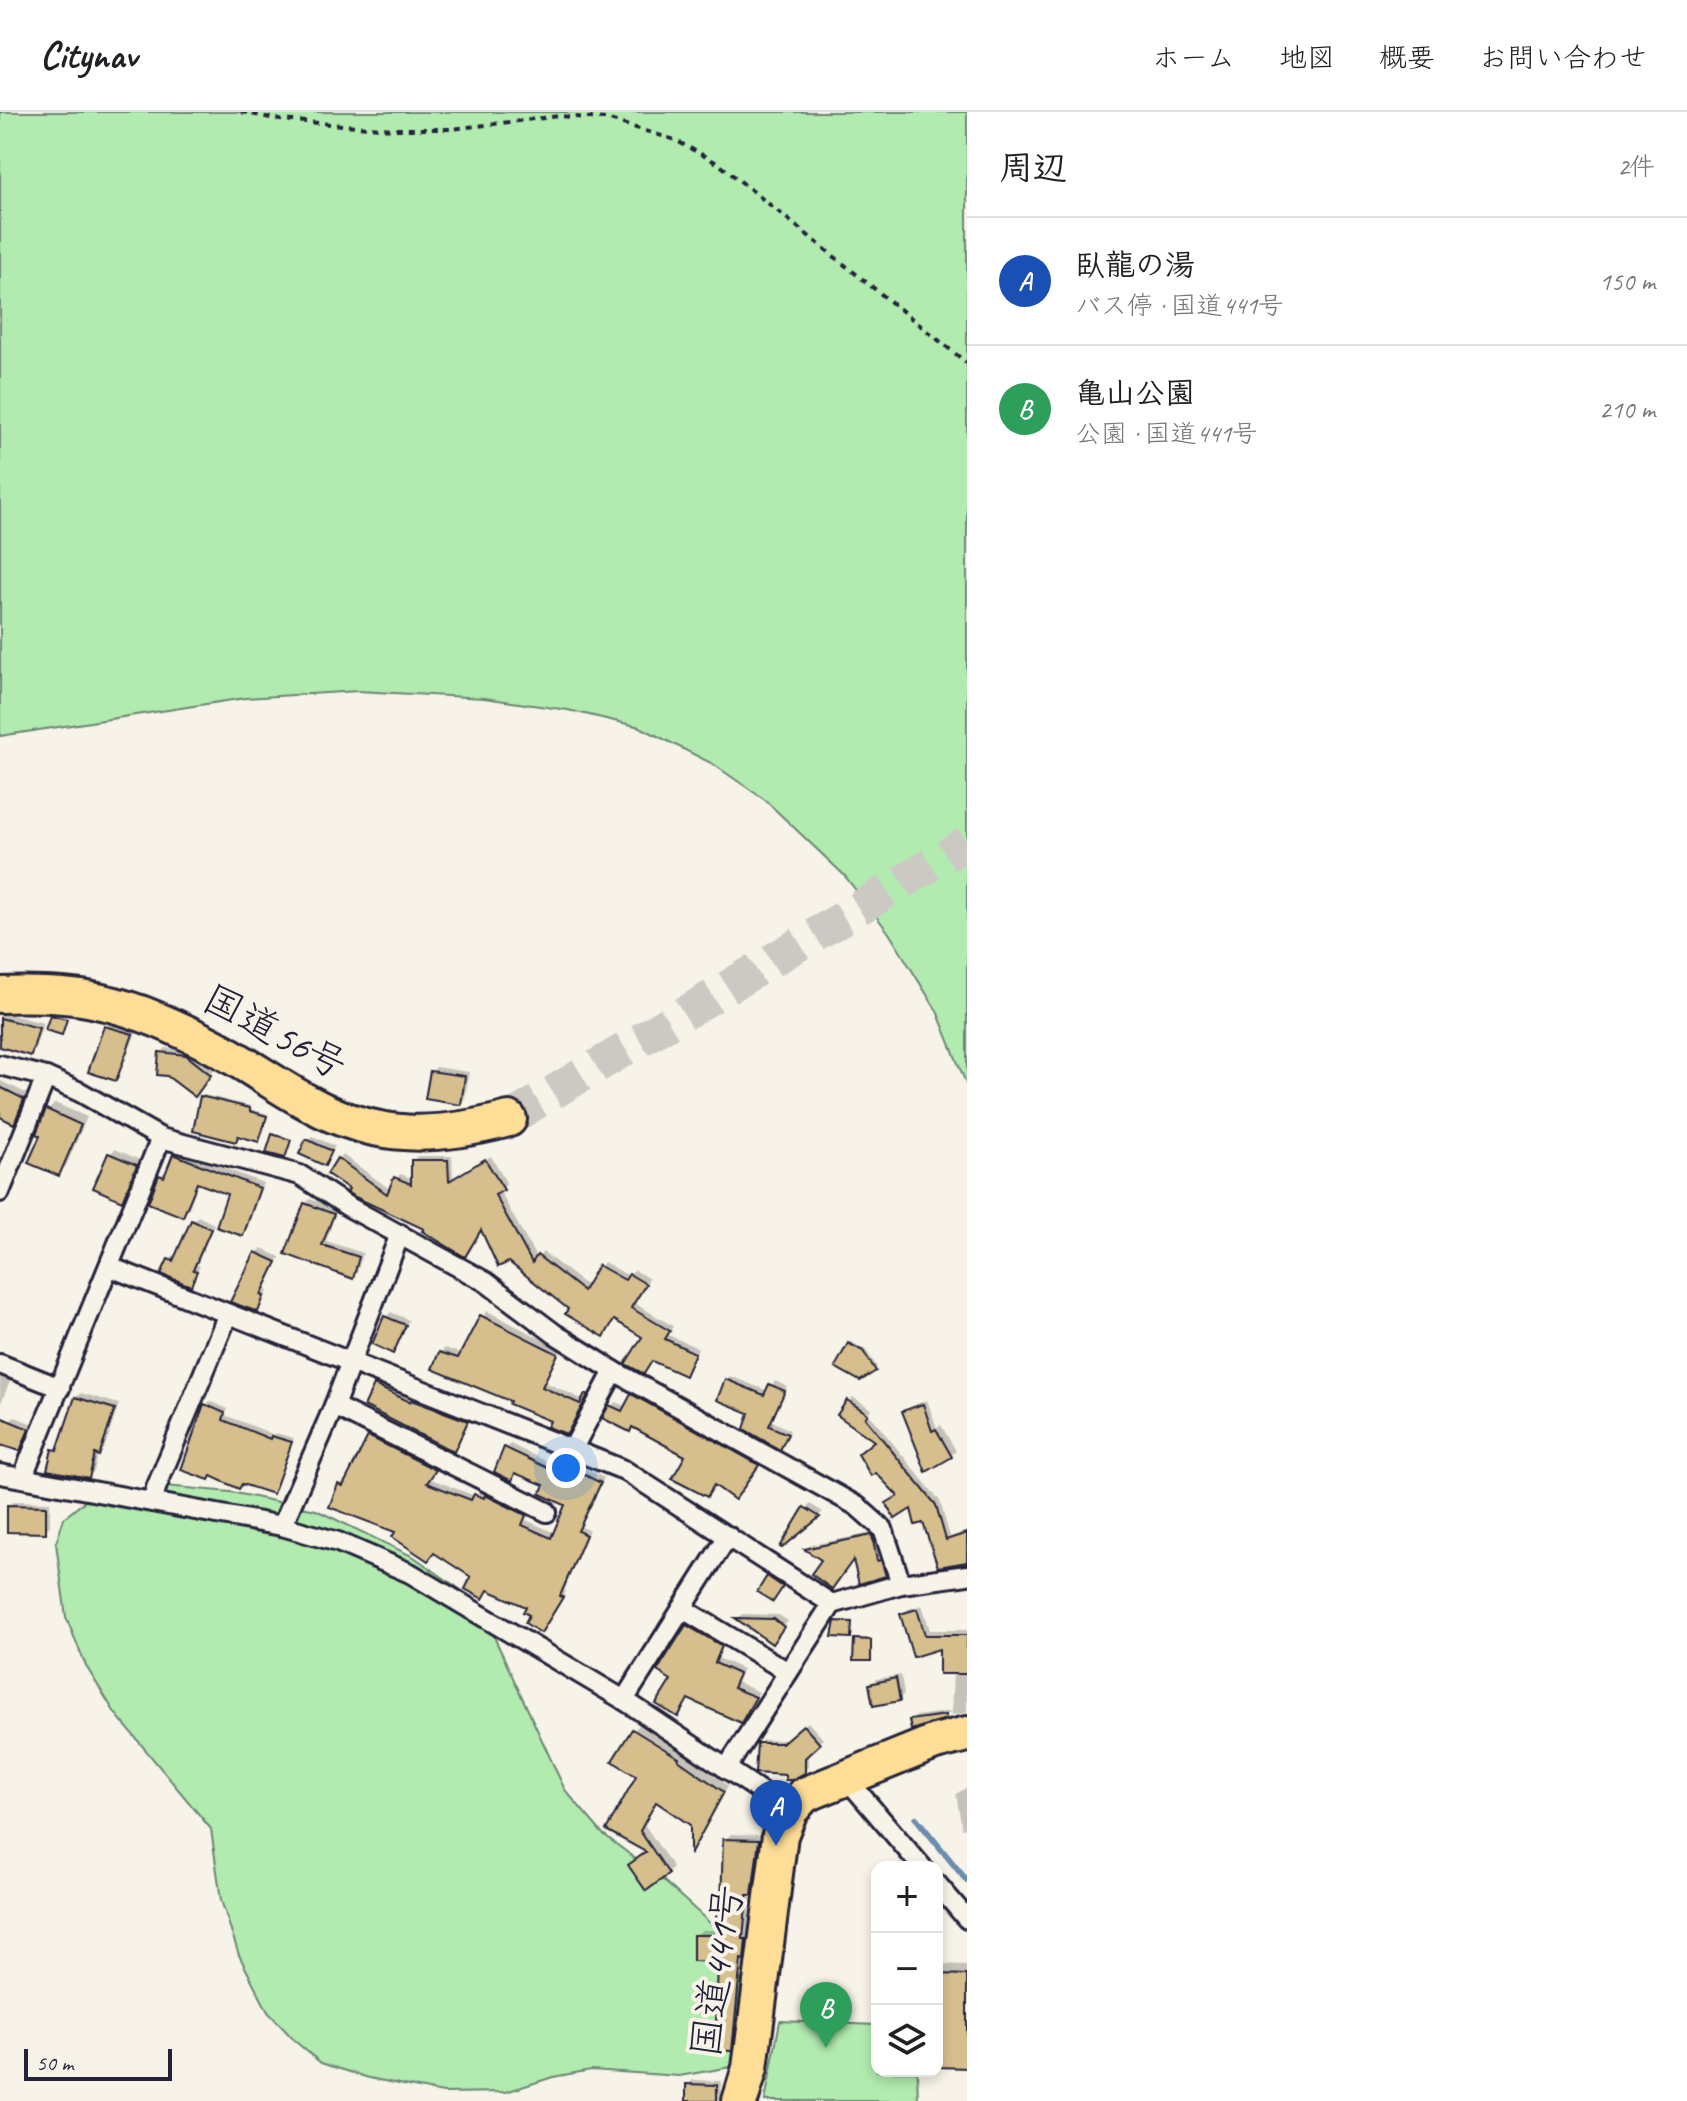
<!DOCTYPE html>
<html lang="ja">
<meta charset="utf-8">
<style>
body{margin:0;font-family:Caveat,"Klee One",sans-serif;background:#f6f6f6;color:#202124}
.controls{position:absolute;right:24px;bottom:24px;display:grid;overflow:hidden;border-radius:16px;box-shadow:0 4px 12px #0003}
.controls button{width:72px;height:72px;display:grid;place-items:center;padding:0;border:0;border-bottom:2px solid #e0e0e0;background:#fff;color:#202124;font:40px sans-serif}
.scale{position:absolute;left:24px;bottom:20px;width:148px;box-sizing:border-box;padding-left:8px;border:4px solid #22223b;border-top:0;font-size:22px;line-height:28px;white-space:nowrap;color:#22223b;-webkit-text-stroke:6px #f7f3e8;paint-order:stroke}
.you{position:absolute;left:566px;top:1356px;width:28px;height:28px;margin:-20px;border:6px solid #fff;border-radius:50%;background:#1a73e8;box-shadow:0 0 0 12px #1a73e833}
.badge{display:grid;place-items:center;width:52px;height:52px;border-radius:50%;background:#1a73e8;color:#fff;font-size:26px;font-weight:700}
.pin{position:absolute;translate:-50% -66px;filter:drop-shadow(0 2px 4px #0008)}
.pin::after{content:'';position:absolute;top:42px;width:28px;height:24px;background:inherit;clip-path:polygon(0 0,100% 0,50% 100%)}
.list{margin:0;padding:0;list-style:none}
h2{display:flex;justify-content:space-between;align-items:center;height:104px;margin:0;padding:0 32px;font-size:34px}
h2 small{font-size:26px;font-weight:400;color:#757577}
.list li{display:grid;grid-template-columns:52px 1fr auto;gap:24px;align-items:center;box-sizing:border-box;height:128px;padding:0 32px;border-top:2px solid #e0e0e0}
.list b{display:block;font-size:30px;white-space:nowrap}
.list p{margin:0;font-size:26px;white-space:nowrap;color:#757577}
.list em{font-size:26px;font-style:normal;color:#757577}
.icon{flex:none;width:44px;height:44px;fill:none;stroke:currentColor;stroke-width:2;stroke-linecap:round;stroke-linejoin:round}
.map{position:relative;flex:none;width:967px;height:1989px;overflow:hidden}
header{display:flex;align-items:center;gap:48px;box-sizing:border-box;height:112px;padding:0 40px;background:#fff;border-bottom:2px solid #e0e0e0}
header strong{font-size:38px}
nav{display:flex;gap:44px;margin-inline-start:auto;font-size:28px}
main{display:flex}
aside{flex:1;background:#fff}
.map>svg:first-child{display:block}
.green{fill:#b2ebaf;stroke:#6a8675;stroke-width:2}
.shadow{fill:#0003}
.lines{fill:none;stroke-linecap:round;stroke-linejoin:round}
.stream{stroke:#6b8cae;stroke-width:6}
.building{fill:#d7be8d;stroke:#22223b;stroke-width:2}
.highway-tunnel{stroke:#ccc9c5;stroke-width:34;stroke-dasharray:34 17;stroke-linecap:butt}
.street-casing{stroke:#22223b;stroke-width:24}
.highway-casing{stroke:#22223b;stroke-width:40}
.path{stroke:#22223b;stroke-width:4;stroke-dasharray:6 6;stroke-linecap:butt}
.street{stroke:#f7f3e8;stroke-width:18}
.highway{stroke:#fedd96;stroke-width:34}
.labels{text-anchor:middle;dominant-baseline:central;stroke-width:8;stroke-linejoin:round;paint-order:stroke}
.street-label{font-size:40px;fill:#22223b;stroke:#f7f3e8}
</style>
<header>
<strong>Citynav</strong>
<nav><a>ホーム</a><a>地図</a><a>概要</a><a>お問い合わせ</a></nav>
</header>
<main>
<div class="map">
<svg width="967" height="1989" viewBox="0 0 967 1989">
<rect width="100%" height="100%" fill="#f7f3e8"/>
<filter id="ink" filterUnits="userSpaceOnUse"><feTurbulence type="fractalNoise" baseFrequency=".0125" numOctaves="2"/><feDisplacementMap in="SourceGraphic" scale="16" xChannelSelector="R" yChannelSelector="G"/><feConvolveMatrix kernelMatrix="1 2 1 2 8 2 1 2 1" color-interpolation-filters="sRGB"/></filter>
<g filter="url(#ink)">
<g class="green">
<polygon points="0,0 967,0 967,974 937,899 889,821 844,763 765,688 713,652 640,615 568,598 484,586 358,579 245,586 0,624"/>
<polygon points="165,1374 231,1380 316,1398 414,1445 478,1490 565,1678 602,1721 664,1769 723,1823 746,1883 750,1933 731,1955 679,1964 591,1958 553,1965 506,1980 443,1981 369,1966 321,1951 296,1930 268,1900 239,1843 221,1788 211,1717 115,1601 86,1554 66,1505 56,1431 64,1406 91,1384"/>
<polygon points="780,1909 877,1913 877,1959 917,1959 918,1989 765,1989"/>
</g>
<g class="shadow">
<polygon points="0,900 43,911 35,937 31,942 0,935"/>
<polygon points="111,911 137,918 120,962 116,967 106,915"/>
<polygon points="166,936 191,939 214,957 199,978 161,941"/>
<polygon points="436,955 469,960 465,986 460,991 432,960"/>
<polygon points="1,969 28,982 19,1004 14,1009 0,1003"/>
<polygon points="204,983 251,994 250,997 268,1002 261,1026 259,1028 238,1022 202,985"/>
<polygon points="55,991 87,1005 66,1054 58,1062 42,1023 48,999"/>
<polygon points="312,1024 335,1034 325,1051 307,1028"/>
<polygon points="115,1037 140,1048 127,1082 122,1087 95,1075 110,1042"/>
<polygon points="180,1039 263,1071 247,1117 242,1122 230,1081 199,1069 188,1098 183,1103 161,1064 165,1059 168,1061 175,1044"/>
<polygon points="343,1043 391,1078 400,1062 413,1067 413,1049 417,1044 452,1044 453,1067 491,1044 507,1072 499,1078 537,1147 543,1140 588,1175 604,1150 629,1164 635,1158 649,1167 634,1191 673,1214 668,1223 698,1236 689,1257 684,1261 653,1248 644,1260 644,1224 615,1206 604,1223 509,1148 482,1116 465,1142 427,1116 352,1076 338,1048"/>
<polygon points="310,1087 337,1097 326,1129 363,1141 357,1160 352,1165 287,1141 305,1092"/>
<polygon points="198,1104 214,1112 197,1153 200,1154 190,1172 169,1148 174,1143 178,1145 193,1109"/>
<polygon points="262,1136 280,1145 265,1178 268,1179 262,1193 257,1198 257,1141"/>
<polygon points="487,1199 561,1237 545,1270 584,1288 590,1279 566,1320 553,1308 513,1288 440,1241 445,1236 462,1242"/>
<polygon points="391,1200 409,1208 392,1239 386,1205"/>
<polygon points="851,1230 865,1237 877,1255 860,1266 837,1254"/>
<polygon points="0,1260 12,1265 0,1293"/>
<polygon points="730,1264 768,1279 775,1269 787,1275 772,1309 790,1318 780,1335 727,1268"/>
<polygon points="380,1270 415,1286 417,1284 471,1304 458,1333 453,1338 375,1275"/>
<polygon points="638,1279 762,1348 740,1381 687,1344 634,1314 630,1317 611,1294 616,1290 627,1295"/>
<polygon points="81,1281 119,1292 104,1337 98,1342 94,1359 89,1364 54,1338 60,1333 76,1286"/>
<polygon points="853,1285 871,1297 868,1301 940,1389 950,1425 967,1419 967,1446 939,1453 924,1408 900,1383 877,1328 849,1289"/>
<polygon points="927,1288 937,1316 941,1313 956,1339 951,1343 905,1300 910,1295"/>
<polygon points="210,1289 228,1297 225,1303 275,1323 276,1321 294,1326 276,1376 272,1380 206,1293"/>
<polygon points="15,1305 33,1312 25,1332 20,1337 10,1309"/>
<polygon points="374,1321 438,1353 429,1366 475,1384 480,1379 488,1382 491,1379 530,1398 526,1408 555,1421 568,1392 546,1372 517,1360 512,1367 505,1337 510,1332 554,1353 561,1343 581,1351 580,1354 604,1366 581,1415 589,1418 564,1479 566,1480 541,1518 529,1494 489,1476 483,1485 474,1464 398,1419 340,1373 344,1368 347,1369"/>
<polygon points="14,1389 50,1390 50,1414 45,1419 9,1394"/>
<polygon points="810,1392 823,1400 784,1432 806,1397"/>
<polygon points="877,1420 882,1445 885,1445 890,1457 885,1462 855,1445 807,1436 811,1433"/>
<polygon points="770,1464 783,1472 775,1485 768,1466"/>
<polygon points="922,1493 930,1518 967,1518 967,1601 951,1603 953,1560 941,1535 914,1543 903,1502 908,1497"/>
<polygon points="742,1502 779,1503 788,1509 772,1529 738,1506"/>
<polygon points="692,1509 726,1529 718,1546 743,1557 737,1570 759,1580 741,1609 689,1586 678,1602 673,1567 688,1514"/>
<polygon points="857,1526 872,1526 870,1547 856,1528"/>
<polygon points="901,1563 904,1582 899,1587 871,1572 876,1567"/>
<polygon points="951,1599 945,1605 911,1609 916,1604"/>
<polygon points="808,1610 823,1627 808,1640 808,1655 804,1659 787,1661 759,1632 763,1628 788,1628"/>
<polygon points="639,1613 683,1640 728,1674 692,1738 692,1711 657,1689 644,1712 673,1755 667,1761 630,1753 648,1739 609,1717 639,1663 634,1618"/>
<polygon points="967,1675 967,1716 962,1717 956,1682"/>
<polygon points="731,1722 764,1723 758,1775 751,1781 748,1821 751,1822 749,1839 746,1843 737,1930 731,1937 706,1915 712,1909 718,1909 720,1848 695,1824 702,1818 717,1818 719,1795 723,1791 725,1728"/>
<polygon points="937,1852 967,1853 967,1954 941,1907 937,1907"/>
<polygon points="693,1968 721,1969 721,1987 688,1989 688,1973"/>
</g>
<g class="lines">
<polyline class="stream" points="916,1706 967,1769"/>
</g>
<g class="building">
<polygon points="50,903 67,907 62,923 45,918"/>
<polygon points="0,906 39,916 31,944 0,935"/>
<polygon points="104,914 133,922 116,969 88,960"/>
<polygon points="159,940 186,943 211,963 195,985 167,964 157,963"/>
<polygon points="430,959 465,964 461,993 425,987"/>
<polygon points="0,975 24,987 14,1012 0,1005"/>
<polygon points="200,984 250,996 250,999 267,1004 259,1030 238,1024 236,1030 193,1019"/>
<polygon points="46,997 81,1013 59,1064 28,1051 40,1024 36,1022"/>
<polygon points="272,1022 291,1028 285,1046 266,1041"/>
<polygon points="306,1027 332,1039 325,1054 299,1042"/>
<polygon points="108,1041 137,1053 122,1089 93,1076"/>
<polygon points="173,1042 260,1076 243,1124 216,1115 227,1082 197,1071 183,1105 148,1091 159,1063 164,1065"/>
<polygon points="337,1046 387,1082 394,1065 411,1072 411,1048 448,1048 449,1069 485,1047 504,1078 495,1083 532,1151 537,1143 583,1179 598,1153 625,1168 629,1162 646,1172 631,1196 670,1219 665,1227 695,1241 685,1264 652,1249 644,1262 625,1252 642,1225 614,1208 604,1225 565,1202 568,1197 509,1150 498,1155 481,1118 465,1145 422,1119 424,1117 353,1084 347,1080 349,1077 327,1062"/>
<polygon points="304,1091 334,1102 322,1133 359,1145 353,1167 285,1142"/>
<polygon points="191,1108 211,1117 193,1158 197,1159 191,1174 161,1162 168,1147 173,1149"/>
<polygon points="255,1140 277,1150 261,1183 264,1184 258,1200 230,1190"/>
<polygon points="480,1203 558,1242 542,1275 580,1292 585,1282 588,1283 567,1322 547,1315 550,1309 509,1292 510,1289 432,1257 439,1240 458,1246"/>
<polygon points="384,1204 406,1213 393,1242 372,1232"/>
<polygon points="848,1231 863,1239 876,1259 860,1269 835,1255"/>
<polygon points="725,1267 764,1283 769,1272 785,1279 769,1314 788,1322 780,1338 744,1317 749,1301 717,1288"/>
<polygon points="374,1273 410,1290 411,1288 468,1309 454,1340 364,1294"/>
<polygon points="631,1282 759,1353 735,1388 714,1373 707,1385 672,1367 685,1344 632,1315 630,1320 602,1306 609,1293 622,1299"/>
<polygon points="75,1285 115,1297 99,1344 95,1342 89,1366 47,1358 52,1337 57,1338"/>
<polygon points="847,1288 868,1302 865,1306 936,1393 946,1428 967,1421 967,1450 938,1455 923,1411 915,1413 911,1397 895,1407 886,1391 898,1384 876,1361 871,1364 858,1342 874,1329 837,1303"/>
<polygon points="204,1292 225,1301 223,1308 270,1327 271,1324 292,1330 273,1382 242,1372 239,1377 211,1364 209,1368 181,1358"/>
<polygon points="923,1292 932,1319 936,1317 952,1345 926,1360 902,1299"/>
<polygon points="0,1305 29,1317 20,1339 0,1333"/>
<polygon points="368,1324 436,1358 427,1371 471,1388 474,1382 484,1386 485,1383 526,1403 522,1413 551,1426 565,1393 540,1382 544,1373 515,1361 512,1369 494,1360 504,1335 550,1357 554,1346 578,1356 577,1359 601,1371 578,1419 586,1423 560,1484 563,1485 541,1521 525,1511 529,1503 523,1500 526,1495 488,1478 483,1487 465,1477 471,1465 434,1441 428,1449 392,1425 395,1420 329,1395 338,1372 343,1374"/>
<polygon points="7,1393 46,1394 46,1421 7,1420"/>
<polygon points="804,1395 820,1405 782,1436 780,1435"/>
<polygon points="872,1423 877,1449 881,1448 886,1464 859,1472 853,1448 832,1477 811,1462 821,1448 804,1437"/>
<polygon points="767,1464 783,1475 773,1490 757,1480"/>
<polygon points="917,1497 925,1523 967,1523 967,1562 939,1562 939,1537 913,1545 900,1502"/>
<polygon points="735,1506 774,1507 784,1515 772,1532"/>
<polygon points="835,1509 852,1510 851,1526 832,1525"/>
<polygon points="686,1513 722,1534 715,1551 739,1562 733,1576 756,1585 741,1611 688,1587 678,1605 656,1592 671,1568 657,1559"/>
<polygon points="854,1527 871,1528 871,1549 853,1549"/>
<polygon points="896,1566 900,1589 873,1594 869,1572"/>
<polygon points="946,1603 946,1607 911,1618 909,1608"/>
<polygon points="803,1613 820,1632 805,1646 805,1661 792,1668 785,1668 785,1663 755,1661 757,1631 782,1631"/>
<polygon points="632,1617 679,1646 678,1648 724,1680 690,1743 690,1713 656,1690 640,1719 669,1762 646,1779 628,1753 646,1740 606,1718 636,1664 612,1649"/>
<polygon points="723,1727 759,1728 752,1783 747,1783 743,1827 746,1827 744,1848 741,1847 732,1939 703,1938 704,1914 716,1914 718,1850 693,1849 693,1823 715,1823 717,1794 721,1795"/>
<polygon points="937,1862 967,1863 967,1956 938,1955"/>
<polygon points="686,1972 717,1973 717,1989 686,1989"/>
</g>
<g class="lines">
<polyline class="highway-tunnel" points="509,1007 967,731"/>
<g class="street-casing">
<g id="street">
<polyline points="0,953 46,965"/>
<polyline points="0,1080 46,965 80,980 161,1026 300,1063 347,1094 486,1170 555,1222 614,1259 857,1394 883,1417 901,1472"/>
<polyline points="110,1155 624,1358 832,1492"/>
<polyline points="0,1252 60,1276"/>
<polyline points="334,1294 547,1400"/>
<polyline points="572,1338 614,1259"/>
<polyline points="0,1362 282,1414 338,1430 410,1461 624,1588 790,1699"/>
<polyline points="25,1366 27,1354 161,1026"/>
<polyline points="153,1390 156,1376 228,1202"/>
<polyline points="282,1414 334,1294 400,1122"/>
<polyline points="683,1497 788,1560"/>
<polyline points="624,1588 728,1424"/>
<polyline points="726,1657 832,1492 901,1472 967,1463"/>
<polyline points="847,1667 922,1755"/>
<polyline points="937,1772 967,1807"/>
</g>
</g>
<g class="highway-casing">
<g id="highway">
<path d="M0,883C31,882 66,882 97,889C138,897 178,916 215,935C247,952 277,974 309,991C377,1029 437,1026 509,1007"/>
<polyline points="740,1989 750,1956 780,1723 790,1699 804,1683 935,1630 967,1622"/>
</g>
</g>
<polyline class="path" points="241,0 280,8 394,17 452,17 559,4 606,7 675,28 719,52 967,251"/>
<use href="#street" class="street"/>
<use href="#highway" class="highway"/>
</g>
</g>
<g class="labels">
<g class="street-label">
<text transform="translate(275 920) rotate(28)">国道56号</text>
<text transform="translate(717 1859) rotate(-82)">国道441号</text>
</g>
</g>
</svg>
<div class="controls">
<button>+</button>
<button>−</button>
<button><svg class="icon" aria-label="layers" viewBox="0 0 24 24"><path d="M12 4l9 5-9 5-9-5zM3 14l9 5 9-5"/></svg></button>
</div>
<div class="scale">50 m</div>
<div class="you"></div>
<div class="pin badge" style="left:776px;top:1734px;background:#1a4fb4">A</div>
<div class="pin badge" style="left:826px;top:1936px;background:#2e9e5b">B</div>
</div>
<aside>
<h2>周辺<small>2件</small></h2>
<ul class="list">
<li><span class="badge" style="background:#1a4fb4">A</span><div><b>臥龍の湯</b><p>バス停 · 国道441号</p></div><em>150 m</em></li>
<li><span class="badge" style="background:#2e9e5b">B</span><div><b>亀山公園</b><p>公園 · 国道441号</p></div><em>210 m</em></li>
</ul>
</aside>
</main>
